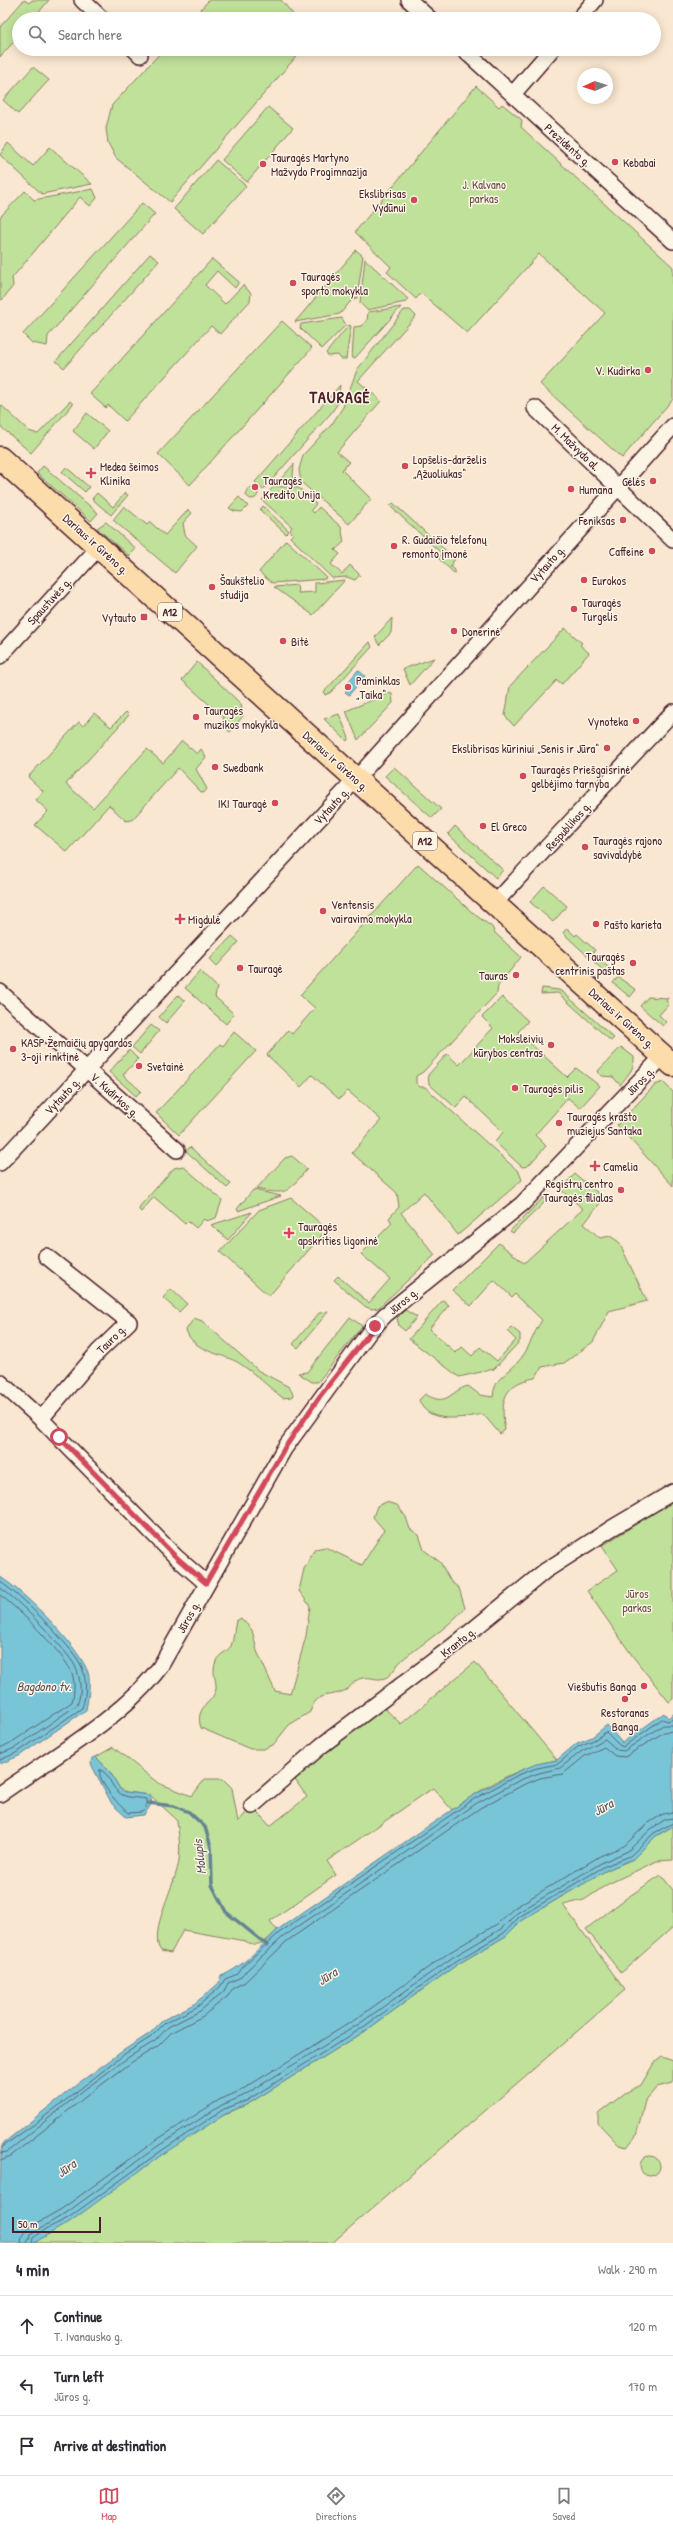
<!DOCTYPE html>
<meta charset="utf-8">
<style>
body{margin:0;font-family:"Patrick Hand",sans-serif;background:#f2f2f3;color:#2b2b33}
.compass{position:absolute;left:577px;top:68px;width:36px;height:36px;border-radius:50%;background:#fff;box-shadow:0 2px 10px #0003;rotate:267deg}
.scale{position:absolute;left:12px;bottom:10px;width:89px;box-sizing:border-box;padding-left:4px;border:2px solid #4a1f2b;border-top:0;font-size:11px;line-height:14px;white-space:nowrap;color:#4a1f2b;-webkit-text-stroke:3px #fcf5e5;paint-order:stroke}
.stop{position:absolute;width:12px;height:12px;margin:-9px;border:3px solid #d1495b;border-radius:50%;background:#fff}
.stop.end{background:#d1495b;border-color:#fff;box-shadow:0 1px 4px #0008}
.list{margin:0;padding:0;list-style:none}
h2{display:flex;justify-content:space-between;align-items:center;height:52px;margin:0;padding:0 16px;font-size:17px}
h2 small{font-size:13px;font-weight:400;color:#7c7c81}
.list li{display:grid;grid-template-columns:26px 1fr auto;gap:12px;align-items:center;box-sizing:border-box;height:60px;padding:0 16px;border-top:1px solid #e1e1e2}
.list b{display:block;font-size:15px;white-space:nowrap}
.list p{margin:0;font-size:13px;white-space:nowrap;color:#7c7c81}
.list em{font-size:13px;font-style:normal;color:#7c7c81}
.icon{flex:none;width:22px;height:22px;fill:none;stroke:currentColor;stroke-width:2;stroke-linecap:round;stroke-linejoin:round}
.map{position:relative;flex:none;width:673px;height:2243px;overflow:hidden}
.search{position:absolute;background:#fff;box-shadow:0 2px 10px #0003;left:12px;right:12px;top:12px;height:44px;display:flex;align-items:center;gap:10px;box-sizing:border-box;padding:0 14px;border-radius:22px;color:#7c7c81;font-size:15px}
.sheet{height:232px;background:#fff}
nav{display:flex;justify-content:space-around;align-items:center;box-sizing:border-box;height:56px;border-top:1px solid #e1e1e2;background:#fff;font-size:11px;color:#7c7c81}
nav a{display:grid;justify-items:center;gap:2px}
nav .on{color:#d1495b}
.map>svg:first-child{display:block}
.green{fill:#c0e19a;stroke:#858062}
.water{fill:#79c5d8;stroke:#668393}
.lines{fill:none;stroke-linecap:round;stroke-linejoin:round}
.shore{stroke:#5d6170;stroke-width:1}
.stream{stroke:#668393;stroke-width:3.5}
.minor-casing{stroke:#4a1f2b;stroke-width:18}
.highway-casing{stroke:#4a1f2b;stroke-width:25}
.minor{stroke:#fcf5e5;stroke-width:15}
.highway{stroke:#fddcac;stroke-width:22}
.route{stroke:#d1495b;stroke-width:5}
.poi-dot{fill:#d1495b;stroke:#fcf5e5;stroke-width:1.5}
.labels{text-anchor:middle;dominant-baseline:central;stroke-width:3;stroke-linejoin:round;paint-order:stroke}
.shield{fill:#fcf5e5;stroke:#7f5f63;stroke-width:1}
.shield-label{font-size:11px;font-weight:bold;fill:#4a1f2b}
.street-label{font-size:12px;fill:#4a1f2b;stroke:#fcf5e5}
.poi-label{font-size:12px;fill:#4a1f2b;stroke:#fcf5e5;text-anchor:start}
.park-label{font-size:12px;fill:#685047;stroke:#fcf5e5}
.water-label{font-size:13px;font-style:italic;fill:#58515f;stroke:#fcf5e5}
.district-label{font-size:16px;font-weight:bold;letter-spacing:1px;fill:#4a1f2b;stroke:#fcf5e5}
</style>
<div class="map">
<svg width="673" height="2243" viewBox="0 0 673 2243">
<rect width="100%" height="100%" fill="#fae7d1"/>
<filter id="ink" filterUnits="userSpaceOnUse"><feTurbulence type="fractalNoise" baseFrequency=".025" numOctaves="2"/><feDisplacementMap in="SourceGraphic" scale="8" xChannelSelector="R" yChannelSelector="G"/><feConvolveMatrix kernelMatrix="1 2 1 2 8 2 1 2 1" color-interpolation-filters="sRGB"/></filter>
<g filter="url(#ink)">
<g class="green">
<polygon points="24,0 29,3 32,0 49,0 33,19 19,19 19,36 0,57 0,27"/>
<polygon points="209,0 281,0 297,19 192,19"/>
<polygon points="164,49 299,49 295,58 170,202 116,158 108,143 106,128 112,105"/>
<polygon points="33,67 49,80 18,114 3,100"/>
<polygon points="476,86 499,107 502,104 522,120 521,127 673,267 673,399 622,458 540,384 605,313 539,254 467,333 421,293 416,299 387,272 391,267 355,232"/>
<polygon points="268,107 293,128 247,182 222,160"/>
<polygon points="8,143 33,166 50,147 92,184 42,194 0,155"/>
<polygon points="216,160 246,186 203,234 174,209"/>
<polygon points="93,189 97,198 90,206 80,197 12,278 13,286 2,300 0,299 0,217 25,191 34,200"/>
<polygon points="142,203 155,214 153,216 48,336 47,346 32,343 23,334"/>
<polygon points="356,250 363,256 357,298 351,301 340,314 295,322"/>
<polygon points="150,254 159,261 64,368 56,361"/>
<polygon points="212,259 239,282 235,288 217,271 205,285 225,304 243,285 251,293 250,301 220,334 211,326 125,421 108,405 106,408 90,394"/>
<polygon points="365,259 408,299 406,302 367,310 360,303"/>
<polygon points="401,307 355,358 352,358 354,327 361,326 367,321 368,312"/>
<polygon points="404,310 410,310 416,316 358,381 381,401 337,452 349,462 342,470 371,499 349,524 301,482 299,470 303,455 332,424 343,407 357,370"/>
<polygon points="342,318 346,325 322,349 300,328 301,324"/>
<polygon points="282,321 312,348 190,485 158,454"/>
<polygon points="349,325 351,326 346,359 341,359 338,355 328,356 326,353"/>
<polygon points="340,385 338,403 331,413 263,490 255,482"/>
<polygon points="70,401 73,404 31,453 0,426 1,405 29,431 38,434"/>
<polygon points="87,413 108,431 94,449 73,431"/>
<polygon points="294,464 293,476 296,484 277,483"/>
<polygon points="43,466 98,513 91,521 37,473"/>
<polygon points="66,467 89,487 85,492 62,472"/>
<polygon points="274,486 299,488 316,504 311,510 314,513 319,507 341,527 344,542 335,550 340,554 331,564 342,574 350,565 360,575 355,580 347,577 332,578 290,537 293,534 290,530 292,527 262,500"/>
<circle cx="252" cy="493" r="6"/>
<polygon points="97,493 113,507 125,493 128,495 111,515 92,499"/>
<polygon points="239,497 248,506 242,512 234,511 229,508"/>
<polygon points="393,503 455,559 450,566 455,570 455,574 438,558 441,553 390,506"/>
<polygon points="124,506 147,525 150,522 165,535 188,510 192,513 183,523 185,535 197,546 175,573 113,520"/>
<polygon points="263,506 289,531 286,534 260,510"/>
<polygon points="106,522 136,549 129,556 97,528"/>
<polygon points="286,540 326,577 325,579 272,583 259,572"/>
<polygon points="345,580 313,615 274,587 297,585 298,593 315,592 315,583"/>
<polygon points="392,618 391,633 379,645 375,637"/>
<polygon points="565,628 582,643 580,645 589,653 562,684 557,680 514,726 505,716 510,686"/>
<polygon points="370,642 372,647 331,692 325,695 324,692"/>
<polygon points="434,658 410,685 403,669"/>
<polygon points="197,662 241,704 243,716 230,732 225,728 223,717 182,680"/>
<polygon points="389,693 392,694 393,703 358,740 346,711"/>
<polygon points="126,712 129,715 66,784 93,808 147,749 163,763 182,741 197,754 201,749 206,757 196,769 207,789 204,793 201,792 178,768 132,820 126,821 109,805 67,852 35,825 48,811 36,800 43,791 28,777 79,722 83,726 94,713 111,727"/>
<polygon points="339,714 349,738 347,741 324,719"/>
<polygon points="394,767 441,809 432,818 385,776"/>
<polygon points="455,826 503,870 496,878 448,834"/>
<polygon points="418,864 474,914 492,927 495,933 521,957 498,986 497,993 423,1072 416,1076 416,1083 420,1087 425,1087 519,1172 522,1180 458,1235 424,1192 401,1213 435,1255 378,1308 372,1309 366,1307 334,1280 338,1276 369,1303 390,1279 361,1254 392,1223 389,1218 399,1207 397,1193 352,1153 381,1120 348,1091 339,1099 312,1075 301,1087 267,1055 288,1030 292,1034 315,1008 300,995"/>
<polygon points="544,886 567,906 553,922 530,902"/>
<polygon points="567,928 575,936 577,934 595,950 593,953 611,970 607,974 563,933"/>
<polygon points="232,936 239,942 217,966 210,959"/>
<polygon points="200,971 217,987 215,997 234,1014 226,1024 185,988"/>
<polygon points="618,977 636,990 630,997 613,983"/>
<polygon points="542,988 559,990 564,993 614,1038 611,1041 558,993 541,994"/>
<polygon points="178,995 185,1001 166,1023 159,1017"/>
<polygon points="502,997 528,1021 518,1032 567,1077 576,1068 600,1086 580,1108 568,1098 535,1135 546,1146 528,1166 522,1167 495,1142 503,1132 466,1097 456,1108 429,1084 428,1075 447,1054 459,1065 493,1028 482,1017"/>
<polygon points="648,997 668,998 666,1001 669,1004 659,1015 666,1022 663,1026 640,1006"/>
<polygon points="151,1025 159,1031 140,1054 132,1047"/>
<polygon points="234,1032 256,1051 179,1135 156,1113 220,1044 223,1046"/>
<path d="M621,1047L634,1057C635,1069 627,1076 620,1085L613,1077L602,1076L597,1072Z"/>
<polygon points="129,1050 138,1059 123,1075 141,1091 136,1096 109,1072"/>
<polygon points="663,1082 673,1092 673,1186 617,1125 655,1085"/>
<polygon points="190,1147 231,1184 227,1188 186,1151"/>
<path d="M292,1156L307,1169C286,1194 288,1195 256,1189L285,1158Z"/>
<polygon points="183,1166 222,1200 216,1218 206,1221 204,1219 196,1228 188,1221 185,1224 154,1197 141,1212 139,1210 140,1206 174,1168"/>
<path d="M575,1174L604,1198L584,1224L600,1238L610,1236L619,1242L647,1301L609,1311L593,1342L564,1363L542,1367L535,1378C503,1383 500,1402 505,1430L500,1434L483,1414C464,1418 427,1425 419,1400L425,1394C448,1408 449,1391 468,1386L480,1395L493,1397C494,1378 506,1375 517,1363C529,1351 533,1333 542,1320L515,1294L512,1297L494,1280L471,1306L452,1290L499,1243L524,1263L583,1209L560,1189Z"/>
<polygon points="253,1190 254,1190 281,1196 238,1211 237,1209"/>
<polygon points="544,1197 547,1200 513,1233 510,1231"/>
<polygon points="291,1198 327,1229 269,1296 220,1252 259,1210"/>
<polygon points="252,1212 228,1240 211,1225"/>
<polygon points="171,1289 187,1304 179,1312 163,1298"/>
<polygon points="443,1300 449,1305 429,1329 456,1353 462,1347 472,1356 480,1347 497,1361 516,1340 507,1331 511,1327 520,1334 520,1341 494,1369 459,1377 409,1339"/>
<polygon points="405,1310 417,1317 405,1331 399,1326 397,1318"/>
<polygon points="328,1312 298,1348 293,1344 319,1313"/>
<polygon points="350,1317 362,1326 318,1382 312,1382 298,1373 307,1372"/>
<path d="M194,1318L202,1321L259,1371L289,1387L293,1394L292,1397L283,1398C268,1387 255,1373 239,1363C222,1353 193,1352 186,1330Z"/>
<polygon points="673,1500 673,1699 669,1702 634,1658 587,1591 618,1570 602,1546"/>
<path d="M386,1502L397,1505L406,1517L410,1529L419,1535L424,1550L440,1562L451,1582L459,1588L465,1608C447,1628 425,1642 403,1659C397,1664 394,1672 387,1677C378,1682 371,1676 363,1678C354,1679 352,1686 346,1690C329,1699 318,1689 310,1712L289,1725L273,1745L263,1749H250L201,1728C194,1706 213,1704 216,1689C217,1680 211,1673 216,1661C219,1654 227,1652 231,1646C234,1639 234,1628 236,1621L241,1618L252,1630L257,1651L275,1691L290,1694L306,1636L310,1606L299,1591L304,1569L315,1549L325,1547L362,1565L384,1530L373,1517L377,1506Z"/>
<path d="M475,1662L557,1760C517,1767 484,1787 452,1810L433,1788L327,1861L336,1875L270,1921L277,1930C267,1941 259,1949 245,1941L183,1930L171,1953L161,1951C147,1933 177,1882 179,1860C181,1847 178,1832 177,1820L150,1795L126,1792L120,1789L110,1772L96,1757L113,1747L158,1783L192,1796L205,1779H223L232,1788L238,1822L252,1806L270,1826L307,1797L289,1771L378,1702L401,1724Z"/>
<path d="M673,1826V1860L657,1861L608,1884L584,1900L563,1905L625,1990L332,2243H34C46,2234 61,2228 73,2219C125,2181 188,2129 248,2104L364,2032L458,1964L506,1936L522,1920L607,1870L633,1859L656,1836Z"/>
<polygon points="661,1875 673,1890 673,1927 621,1973 586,1929 625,1899"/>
<polygon points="662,2057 673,2061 673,2083 657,2087 645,2101 636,2136 627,2147 619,2145 598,2123 598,2114 625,2093 641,2085 654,2063"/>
<circle cx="650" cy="2166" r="10"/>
</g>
<g class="water">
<polygon points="358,670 365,676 349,695 345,692 352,684 349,681"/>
<path d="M0,1577C23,1590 84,1651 89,1676C90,1688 88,1699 86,1710L19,1756L0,1764Z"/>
<path d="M664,1713L668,1718L673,1714V1826L656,1836L633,1859L607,1870L522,1920L506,1936L458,1964L364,2032L248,2104L227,2113L163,2154L71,2221L34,2243H0L1,2145L80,2082L124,2050L149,2034L163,2020L194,2004L218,1984L221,1976C240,1969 262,1946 277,1930L472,1796L517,1772L536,1764L557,1760L577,1743L592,1737L607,1725L622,1743Z"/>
<polygon points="96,1757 110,1772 120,1789 126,1792 150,1795 152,1803 144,1815 126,1817 112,1804 91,1764 92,1758"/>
</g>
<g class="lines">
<g class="shore">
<path d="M0,1582C19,1593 69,1644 80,1663C87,1676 87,1694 82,1708L18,1752L0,1760"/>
<path d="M0,1588C16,1597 67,1650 75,1666C81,1678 82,1694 77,1705L15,1748L0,1754"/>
<path d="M0,1595C18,1608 60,1650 70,1669C75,1678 75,1692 72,1702L12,1742L0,1748"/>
<path d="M100,1770C110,1773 110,1786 118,1792C126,1799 137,1797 146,1799V1808L142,1812L128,1813C119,1805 97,1782 100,1770Z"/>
<polyline points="0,2148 39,2121 126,2053 151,2037 165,2023 197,2007 220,1987 225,1979 238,1974 245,1964 279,1933 474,1799 518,1775 537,1768 558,1764 579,1746 594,1740 606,1732 619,1745 623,1747 662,1719 668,1721 673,1719"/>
<polyline points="0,2153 7,2152 85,2089 129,2057 155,2041 168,2027 200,2011 224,1991 228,1983 241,1977 249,1968 283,1937 477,1803 520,1780 539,1773 560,1768 582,1751 605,1739 617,1750 624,1751 663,1725 673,1725"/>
<polyline points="0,2160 11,2156 89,2094 132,2062 158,2046 172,2032 203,2016 228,1996 233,1988 245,1982 287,1941 480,1808 523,1785 540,1778 563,1774 585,1756 604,1747 615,1756 625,1757 664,1732 673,1731"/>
<polyline points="21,2243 22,2236 27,2229 63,2208 155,2141 219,2100 240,2091 356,2019 450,1952 497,1924 514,1908 600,1856 624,1846 647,1824 663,1814 673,1812"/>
<polyline points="27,2243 31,2234 66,2213 158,2146 222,2105 243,2096 359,2024 453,1957 501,1929 517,1913 603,1862 628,1851 651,1829 666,1819 673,1818"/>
<polyline points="32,2243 33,2238 46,2229 68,2218 161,2151 224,2109 246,2101 362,2028 456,1961 504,1933 519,1917 605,1866 630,1856 654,1833 673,1823"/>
</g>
<polyline class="stream" points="148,1803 174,1806 189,1812 205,1827 211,1847 212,1885 226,1912 267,1945"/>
<g class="minor-casing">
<g id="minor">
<polyline points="82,0 102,19"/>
<polyline points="409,0 430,19"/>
<polyline points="579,19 595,0"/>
<polyline points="134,49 140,55"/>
<polyline points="463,49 673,241"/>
<polyline points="513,94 552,49"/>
<polyline points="535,408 673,540"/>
<polyline points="0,656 99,547"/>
<polyline points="494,904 673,712"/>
<polyline points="0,992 177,1150"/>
<polyline points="0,1163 356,779 673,426"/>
<polyline points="0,1382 41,1419 176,1557 206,1583"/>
<polyline points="41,1419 98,1352 129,1322 46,1256"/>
<path d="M0,1794C52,1757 122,1718 160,1667L284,1449L370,1331L385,1315L522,1204L663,1056"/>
<polyline points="252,1806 321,1746 453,1646 545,1571 612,1528 673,1492"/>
</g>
</g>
<g class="highway-casing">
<polyline id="highway" points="0,458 673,1065"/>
</g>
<use href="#minor" class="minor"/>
<use href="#highway" class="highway"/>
</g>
</g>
<g class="lines" filter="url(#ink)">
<polyline class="route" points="59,1437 176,1557 206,1583 284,1449 320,1396 375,1326"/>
</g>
<g class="poi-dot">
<circle cx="615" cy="162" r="4"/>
<circle cx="263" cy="164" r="4"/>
<circle cx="414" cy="200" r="4"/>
<circle cx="293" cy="283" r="4"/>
<circle cx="648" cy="370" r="4"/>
<circle cx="405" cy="466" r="4"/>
<path d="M89 467h4v4h4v4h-4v4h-4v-4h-4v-4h4z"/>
<circle cx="653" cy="481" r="4"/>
<circle cx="255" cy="487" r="4"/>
<circle cx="571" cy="489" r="4"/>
<circle cx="623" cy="520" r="4"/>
<circle cx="394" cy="546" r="4"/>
<circle cx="652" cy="551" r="4"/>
<circle cx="584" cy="580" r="4"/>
<circle cx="212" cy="587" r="4"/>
<circle cx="574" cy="609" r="4"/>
<rect x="140" y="613" width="8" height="8" rx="2"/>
<circle cx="454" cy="631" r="4"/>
<circle cx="283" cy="641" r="4"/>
<circle cx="348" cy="687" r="4"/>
<circle cx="196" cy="717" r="4"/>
<circle cx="636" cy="721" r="4"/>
<circle cx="607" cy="748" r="4"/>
<circle cx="215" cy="767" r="4"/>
<circle cx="523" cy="776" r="4"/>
<circle cx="275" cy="803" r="4"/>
<circle cx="483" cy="826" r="4"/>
<circle cx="585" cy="847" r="4"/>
<circle cx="323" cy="911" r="4"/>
<path d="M178 913h4v4h4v4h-4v4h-4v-4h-4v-4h4z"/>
<circle cx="596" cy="924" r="4"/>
<circle cx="633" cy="963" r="4"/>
<circle cx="240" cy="968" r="4"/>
<circle cx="516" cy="975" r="4"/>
<circle cx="551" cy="1045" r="4"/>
<circle cx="13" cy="1049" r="4"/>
<circle cx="139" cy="1066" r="4"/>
<circle cx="515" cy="1088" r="4"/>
<circle cx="559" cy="1123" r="4"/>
<path d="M593 1160h4v4h4v4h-4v4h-4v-4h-4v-4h4z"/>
<circle cx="621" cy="1190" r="4"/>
<path d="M287 1227h4v4h4v4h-4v4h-4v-4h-4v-4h4z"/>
<circle cx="644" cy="1686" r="4"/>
<circle cx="625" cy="1699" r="4"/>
</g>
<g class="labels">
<g class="shield">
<rect x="158" y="603" width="24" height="18" rx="3"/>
<rect x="413" y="832" width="24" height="18" rx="3"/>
</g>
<g class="shield-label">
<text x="170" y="612">A12</text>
<text x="425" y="841">A12</text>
</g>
<g class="street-label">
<text transform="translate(568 145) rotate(42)">Prezidento g.</text>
<text transform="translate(576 447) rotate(44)">M. Mažvydo al.</text>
<text transform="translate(96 544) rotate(42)">Dariaus ir Girėno g.</text>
<text transform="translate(547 564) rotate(-48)">Vytauto g.</text>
<text transform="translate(49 601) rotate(-48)">Spaustuvės g.</text>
<text transform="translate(336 761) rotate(42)">Dariaus ir Girėno g.</text>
<text transform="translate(331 806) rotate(-47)">Vytauto g.</text>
<text transform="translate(568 826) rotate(-48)">Respublikos g.</text>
<text transform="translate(622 1018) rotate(42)">Dariaus ir Girėno g.</text>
<text transform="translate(640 1081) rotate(-46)">Jūros g.</text>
<text transform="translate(115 1095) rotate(42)">V. Kudirkos g.</text>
<text transform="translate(62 1096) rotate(-47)">Vytauto g.</text>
<text transform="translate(403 1301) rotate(-40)">Jūros g.</text>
<text transform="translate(111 1339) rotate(-45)">Tauro g.</text>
<text transform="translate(188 1617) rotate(-61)">Jūros g.</text>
<text transform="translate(458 1642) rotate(-38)">Kranto g.</text>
</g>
<g class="poi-label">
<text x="271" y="157">Tauragės Martyno<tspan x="271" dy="14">Mažvydo Progimnazija</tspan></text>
<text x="623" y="162">Kebabai</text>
<text x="406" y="193" text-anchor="end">Ekslibrisas<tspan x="406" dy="14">Vydūnui</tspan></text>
<text x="301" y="276">Tauragės<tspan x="301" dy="14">sporto mokykla</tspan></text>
<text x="640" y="370" text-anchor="end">V. Kudirka</text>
<text x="413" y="459">Lopšelis-darželis<tspan x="413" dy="14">„Ąžuoliukas“</tspan></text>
<text x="100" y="466">Medea šeimos<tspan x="100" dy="14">Klinika</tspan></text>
<text x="263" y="480">Tauragės<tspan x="263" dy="14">Kredito Unija</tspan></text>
<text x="645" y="481" text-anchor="end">Gėlės</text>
<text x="579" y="489">Humana</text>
<text x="615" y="520" text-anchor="end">Feniksas</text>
<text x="402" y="539">R. Gudaičio telefonų<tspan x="402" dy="14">remonto įmonė</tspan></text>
<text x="644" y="551" text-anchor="end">Caffeine</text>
<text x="220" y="580">Šaukštelio<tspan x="220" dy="14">studija</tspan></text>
<text x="592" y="580">Eurokos</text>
<text x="582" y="602">Tauragės<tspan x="582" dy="14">Turgelis</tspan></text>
<text x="136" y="617" text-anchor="end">Vytauto</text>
<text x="462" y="631">Donerinė</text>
<text x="291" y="641">Bitė</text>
<text x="356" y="680">Paminklas<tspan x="356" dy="14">„Taika“</tspan></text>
<text x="204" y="710">Tauragės<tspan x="204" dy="14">muzikos mokykla</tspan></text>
<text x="628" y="721" text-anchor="end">Vynoteka</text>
<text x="599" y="748" text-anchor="end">Ekslibrisas kūriniui „Senis ir Jūra“</text>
<text x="223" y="767">Swedbank</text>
<text x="531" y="769">Tauragės Priešgaisrinė<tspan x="531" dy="14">gelbėjimo tarnyba</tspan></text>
<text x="267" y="803" text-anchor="end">IKI Tauragė</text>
<text x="491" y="826">El Greco</text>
<text x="593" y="840">Tauragės rajono<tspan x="593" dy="14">savivaldybė</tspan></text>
<text x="331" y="904">Ventensis<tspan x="331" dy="14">vairavimo mokykla</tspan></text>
<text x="188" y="919">Migdulė</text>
<text x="604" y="924">Pašto karieta</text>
<text x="625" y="956" text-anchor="end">Tauragės<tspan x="625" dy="14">centrinis paštas</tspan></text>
<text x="248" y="968">Tauragė</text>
<text x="508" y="975" text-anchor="end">Tauras</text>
<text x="543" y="1038" text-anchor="end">Moksleivių<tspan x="543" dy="14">kūrybos centras</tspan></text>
<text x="21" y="1042">KASP Žemaičių apygardos<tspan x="21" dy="14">3-oji rinktinė</tspan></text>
<text x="147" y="1066">Svetainė</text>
<text x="523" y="1088">Tauragės pilis</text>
<text x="567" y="1116">Tauragės krašto<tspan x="567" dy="14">muziejus Santaka</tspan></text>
<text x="603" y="1166">Camelia</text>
<text x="613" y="1183" text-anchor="end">Registrų centro<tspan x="613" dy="14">Tauragės filialas</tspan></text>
<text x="298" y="1226">Tauragės<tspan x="298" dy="14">apskrities ligoninė</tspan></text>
<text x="636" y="1686" text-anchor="end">Viešbutis Banga</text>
<text x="625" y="1712" text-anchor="middle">Restoranas<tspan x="625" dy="14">Banga</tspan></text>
</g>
<g class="park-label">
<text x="484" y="184">J. Kalvano<tspan x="484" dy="14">parkas</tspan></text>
<text x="637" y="1593">Jūros<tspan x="637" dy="14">parkas</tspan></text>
</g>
<g class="water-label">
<text x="44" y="1686">Bagdono tv.</text>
<text transform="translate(603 1807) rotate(-30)">Jūra</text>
<text transform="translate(199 1857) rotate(-97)">Molupis</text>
<text transform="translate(327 1976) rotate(-33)">Jūra</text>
<text transform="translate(66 2168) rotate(-37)">Jūra</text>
</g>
<g class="district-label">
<text x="340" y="397">TAURAGĖ</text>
</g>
</g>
</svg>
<svg class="compass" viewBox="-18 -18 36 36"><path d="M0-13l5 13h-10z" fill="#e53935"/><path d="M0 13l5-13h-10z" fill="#7c7c81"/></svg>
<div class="scale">50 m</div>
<div class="stop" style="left:59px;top:1437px"></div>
<div class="stop end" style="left:375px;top:1326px"></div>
<div class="search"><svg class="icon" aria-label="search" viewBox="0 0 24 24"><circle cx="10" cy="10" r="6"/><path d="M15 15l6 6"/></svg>Search here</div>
</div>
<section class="sheet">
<h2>4 min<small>Walk · 290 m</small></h2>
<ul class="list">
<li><svg class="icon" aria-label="ahead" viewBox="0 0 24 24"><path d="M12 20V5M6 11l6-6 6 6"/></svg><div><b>Continue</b><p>T. Ivanausko g.</p></div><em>120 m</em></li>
<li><svg class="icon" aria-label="left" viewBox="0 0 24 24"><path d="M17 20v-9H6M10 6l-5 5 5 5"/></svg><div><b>Turn left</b><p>Jūros g.</p></div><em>170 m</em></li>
<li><svg class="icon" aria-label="arrive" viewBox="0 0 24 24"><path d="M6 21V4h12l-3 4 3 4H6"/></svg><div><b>Arrive at destination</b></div></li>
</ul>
</section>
<nav>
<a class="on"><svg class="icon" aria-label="map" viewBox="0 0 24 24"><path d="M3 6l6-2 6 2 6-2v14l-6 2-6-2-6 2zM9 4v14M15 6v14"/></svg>Map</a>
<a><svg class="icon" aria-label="directions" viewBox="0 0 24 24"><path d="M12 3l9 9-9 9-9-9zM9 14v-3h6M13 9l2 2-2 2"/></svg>Directions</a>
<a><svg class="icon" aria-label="saved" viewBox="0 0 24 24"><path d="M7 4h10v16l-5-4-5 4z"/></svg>Saved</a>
</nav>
